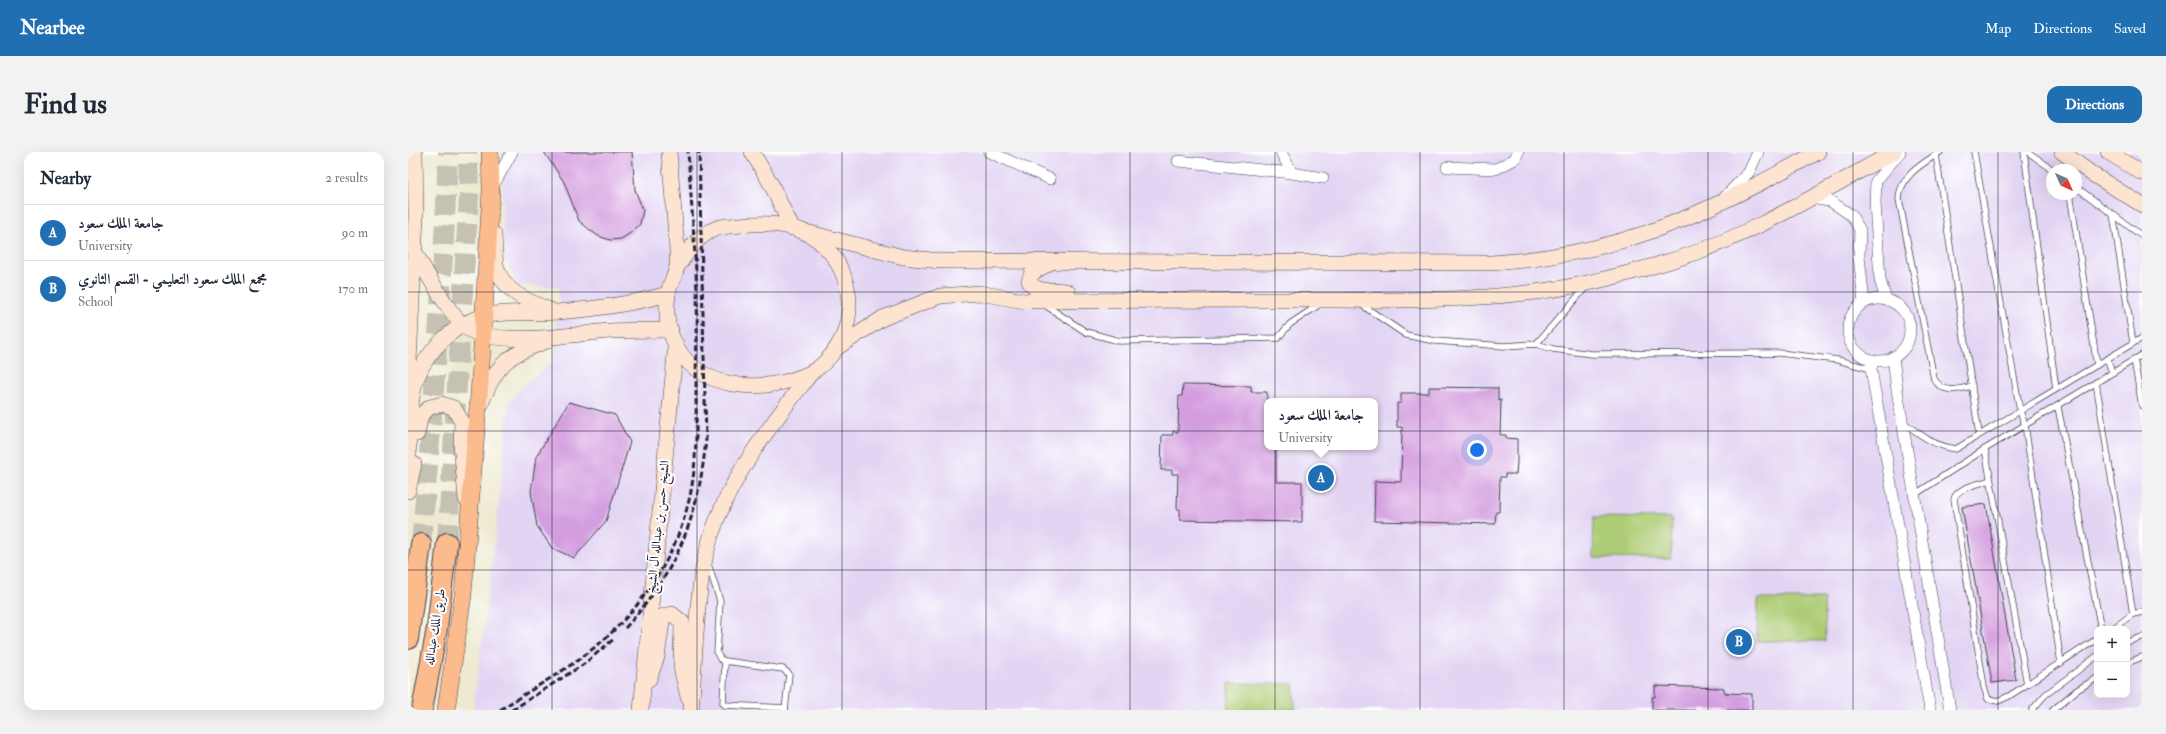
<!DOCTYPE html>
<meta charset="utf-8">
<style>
body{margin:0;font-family:"IM FELL Double Pica",Amiri,serif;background:#f2f2f3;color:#1f2937}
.controls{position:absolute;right:12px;bottom:12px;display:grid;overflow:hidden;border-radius:8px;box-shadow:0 4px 16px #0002}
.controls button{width:36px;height:36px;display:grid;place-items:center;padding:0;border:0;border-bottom:1px solid #e0e1e3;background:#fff;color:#1f2937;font:20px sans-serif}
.compass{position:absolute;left:1638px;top:12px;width:36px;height:36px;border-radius:50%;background:#fff;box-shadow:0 4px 16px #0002;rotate:135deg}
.you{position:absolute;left:1069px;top:298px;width:14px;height:14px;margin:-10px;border:3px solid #fff;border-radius:50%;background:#1a73e8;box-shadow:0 0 0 6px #1a73e833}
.badge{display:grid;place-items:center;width:26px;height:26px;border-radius:50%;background:#1f6fb2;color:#fff;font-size:13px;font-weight:700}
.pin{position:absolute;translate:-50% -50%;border:2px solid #fff;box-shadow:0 1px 4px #0006}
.popup{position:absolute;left:856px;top:246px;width:114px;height:52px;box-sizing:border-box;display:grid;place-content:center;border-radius:8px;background:#fff;filter:drop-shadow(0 1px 3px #0005);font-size:13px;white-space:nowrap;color:#747a83}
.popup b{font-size:15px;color:#1f2937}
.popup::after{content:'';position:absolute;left:50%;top:100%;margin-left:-8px;border:8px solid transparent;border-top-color:#fff}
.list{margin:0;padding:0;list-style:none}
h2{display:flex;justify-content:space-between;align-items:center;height:52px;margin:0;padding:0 16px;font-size:17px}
h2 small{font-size:13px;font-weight:400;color:#747a83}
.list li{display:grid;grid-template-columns:26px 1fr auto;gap:12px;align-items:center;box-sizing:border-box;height:56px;padding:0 16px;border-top:1px solid #e0e1e3}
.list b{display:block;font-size:15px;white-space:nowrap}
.list p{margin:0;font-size:13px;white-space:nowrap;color:#747a83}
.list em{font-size:13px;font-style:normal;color:#747a83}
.map{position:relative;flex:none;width:1734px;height:558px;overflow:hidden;border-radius:12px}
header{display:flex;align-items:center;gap:24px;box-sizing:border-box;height:56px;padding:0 20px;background:#1f6fb2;color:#fff}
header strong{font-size:19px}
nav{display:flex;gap:22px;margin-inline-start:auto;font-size:14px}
.intro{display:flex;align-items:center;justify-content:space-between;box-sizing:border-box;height:96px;padding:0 24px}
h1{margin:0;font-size:28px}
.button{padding:10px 18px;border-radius:12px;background:#1f6fb2;color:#fff;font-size:14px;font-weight:700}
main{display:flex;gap:24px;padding:0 24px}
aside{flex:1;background:#fff;border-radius:12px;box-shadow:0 4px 16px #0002}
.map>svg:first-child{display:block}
.built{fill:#e2d4f3;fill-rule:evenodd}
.green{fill:#aecc74;stroke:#687758}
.building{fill:#d49ddf}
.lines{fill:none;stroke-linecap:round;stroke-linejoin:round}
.highway-tunnel{stroke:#c5c2b3;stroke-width:20;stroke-dasharray:20 10;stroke-linecap:butt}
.lane-casing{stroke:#414052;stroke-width:7}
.street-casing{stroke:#414052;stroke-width:12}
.secondary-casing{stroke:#414052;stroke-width:16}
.primary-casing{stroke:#414052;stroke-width:18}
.highway-casing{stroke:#414052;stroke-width:22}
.lane{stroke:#fff;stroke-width:5.5}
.street{stroke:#fff;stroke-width:11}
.secondary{stroke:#fde4d1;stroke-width:15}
.primary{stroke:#fbbb8d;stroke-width:17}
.highway{stroke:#fbbb8d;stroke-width:20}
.rail{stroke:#22223b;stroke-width:3;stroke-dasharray:6 3;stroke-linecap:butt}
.grid{fill:none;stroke:#22223b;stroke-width:1;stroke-opacity:0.55}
.labels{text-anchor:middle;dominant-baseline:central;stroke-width:4;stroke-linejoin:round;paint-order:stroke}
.street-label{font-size:13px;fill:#22223b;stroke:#fff}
</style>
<header>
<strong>Nearbee</strong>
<nav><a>Map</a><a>Directions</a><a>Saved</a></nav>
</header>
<div class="intro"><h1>Find us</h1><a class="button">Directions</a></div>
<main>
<aside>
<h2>Nearby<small>2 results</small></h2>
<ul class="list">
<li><span class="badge">A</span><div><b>جامعة الملك سعود</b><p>University</p></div><em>90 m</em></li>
<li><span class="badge">B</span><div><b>مجمع الملك سعود التعليمي - القسم الثانوي</b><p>School</p></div><em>170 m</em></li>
</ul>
</aside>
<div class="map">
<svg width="1734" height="558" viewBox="0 0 1734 558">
<rect width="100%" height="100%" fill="#fff"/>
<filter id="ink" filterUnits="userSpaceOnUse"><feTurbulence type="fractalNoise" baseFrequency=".025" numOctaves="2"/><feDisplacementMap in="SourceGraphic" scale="8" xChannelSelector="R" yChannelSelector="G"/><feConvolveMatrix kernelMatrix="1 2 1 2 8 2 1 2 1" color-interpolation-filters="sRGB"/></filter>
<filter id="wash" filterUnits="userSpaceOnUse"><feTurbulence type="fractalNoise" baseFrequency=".012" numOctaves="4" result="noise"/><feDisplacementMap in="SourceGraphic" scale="16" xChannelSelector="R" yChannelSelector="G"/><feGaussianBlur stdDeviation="0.9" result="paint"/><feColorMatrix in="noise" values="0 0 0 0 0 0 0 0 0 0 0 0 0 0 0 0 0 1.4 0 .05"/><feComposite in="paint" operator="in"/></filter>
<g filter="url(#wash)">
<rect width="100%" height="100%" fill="#eeead1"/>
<path class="built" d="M93,0H1734V558H65L87,387L101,250L112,237L146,208L151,135L110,134L96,106ZM1644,18H1668V42H1644ZM859,249H967V295H859ZM1689,477H1719V543H1689Z"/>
<g class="green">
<polygon points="1186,365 1264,366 1263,407 1185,406"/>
<polygon points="1350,447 1416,447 1417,489 1349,489"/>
<polygon points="821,531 886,532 887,558 820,558"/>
</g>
<g id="blocks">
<g class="building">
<polygon points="136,0 224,0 227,38 235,58 232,72 224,80 213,87 202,88 190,84 182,78 171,69 156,30"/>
<polygon points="775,233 843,234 843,240 859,240 859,295 868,295 868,330 894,330 894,370 772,368 772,357 769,357 770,322 764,322 764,318 753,318 754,283 765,283 765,279 770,280 771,244 774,244"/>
<polygon points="1021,235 1090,236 1090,247 1093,248 1092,283 1098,283 1098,286 1109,287 1109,310 1108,322 1097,322 1097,325 1092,325 1091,360 1088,360 1087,372 966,369 967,329 993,330 994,275 989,275 989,251 993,251 993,241 1021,241"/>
<polygon points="161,250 207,263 222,290 198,369 166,406 144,396 129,374 123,340 128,305"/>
<polygon points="1578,352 1608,528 1584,531 1554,355"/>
<polygon points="1247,534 1316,536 1316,541 1344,542 1344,558 1244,558 1244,545 1247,545"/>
</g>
</g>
</g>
<g filter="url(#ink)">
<use href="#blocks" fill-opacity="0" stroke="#414052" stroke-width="1"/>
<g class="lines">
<g class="highway-tunnel">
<polyline points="39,391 61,44 60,0"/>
<path d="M13,392C25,261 35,131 40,0"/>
</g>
<g class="lane-casing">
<g id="lane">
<path d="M1532,0C1514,12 1492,24 1491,47L1526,227C1535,242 1549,238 1564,234"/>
<polyline points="1566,0 1612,259 1617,273 1653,511"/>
<polyline points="1616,0 1648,237"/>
<polyline points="1620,0 1645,18"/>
<polyline points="1528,3 1571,282"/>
<polyline points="1668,35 1734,84"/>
<polyline points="1662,42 1689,213"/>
<polyline points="1705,62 1725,191"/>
<polyline points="951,151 998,183 1027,189 1096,194 1128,192 1145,197 1184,202 1371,201 1430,208 1463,217"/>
<polyline points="637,153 678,180 711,189 870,186 882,172 912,152"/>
<polyline points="1128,192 1178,135"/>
<polyline points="1699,207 1704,220"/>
<polyline points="1726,207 1734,254"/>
<polyline points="1688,230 1725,462"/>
<polyline points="1650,255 1693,477"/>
<path d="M1495,270C1512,283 1526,294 1548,297L1734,186"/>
<polyline points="1577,297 1619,532"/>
<path d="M1582,328C1572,332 1549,335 1546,347L1576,535L1580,547L1590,549L1601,544L1689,487"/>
<polyline points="1506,343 1577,297 1734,203"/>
<polyline points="300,412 312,449 309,501 312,507 317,509 375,517 381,522 377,558"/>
<polyline points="1704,477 1725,462 1734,460"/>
<polyline points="1719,490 1734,485"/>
<polyline points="317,509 315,551 317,553 377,556"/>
<polyline points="1719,511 1734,505"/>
<polyline points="1624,558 1637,543 1689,504"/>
<polyline points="1645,558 1669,538 1689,526"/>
</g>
</g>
<g class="street-casing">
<g id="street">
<polyline points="581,0 642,27"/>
<polyline points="873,0 884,21 915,26"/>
<polyline points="770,9 884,21"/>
<polyline points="1039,15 1088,17 1107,7 1110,0"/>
<polyline points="84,36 104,0"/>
<polyline points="1401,46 1422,49 1443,63 1452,78 1451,104 1456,151"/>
<polyline points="1315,47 1341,20 1350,0"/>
<circle cx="1471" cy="178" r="31"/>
<polyline points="1478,148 1472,128 1467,51 1468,29 1492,0"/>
<polyline points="1485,205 1489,238 1542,558"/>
<polyline points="1465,208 1463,217 1522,558"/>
</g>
</g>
<g class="secondary-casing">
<g id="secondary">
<path d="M261,0C263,24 265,49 267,73C268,86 270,101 269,114C268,123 261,133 260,142C258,156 259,173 264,185C285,240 356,243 402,221C416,214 429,198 435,184C452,143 432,92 389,77C371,71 351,71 332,73C325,74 316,74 309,76C290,83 280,99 269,115"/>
<polyline points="344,0 363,32 384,76"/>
<polyline points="1654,0 1684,22 1734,53"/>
<polyline points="1700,0 1734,21"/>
<path d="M390,78L495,105L532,109L1084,111C1128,108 1173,101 1216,88C1284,68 1348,34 1410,0"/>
<path d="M86,82C87,93 86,106 89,116C96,141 122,150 144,159"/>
<path d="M6,98C14,114 42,163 56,174C84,197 166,182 202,179C222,178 242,178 263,178"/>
<path d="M643,110L624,121L621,129C628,144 647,135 660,140"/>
<path d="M430,195L475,166L532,144L572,141L616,149C709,148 803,148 896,148C973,148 1051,150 1127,140C1171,135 1216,123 1259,110C1340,86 1413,40 1486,0"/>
<polyline points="0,231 8,64 7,0"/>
<path d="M73,252C89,211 98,204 139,189"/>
<polyline points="9,282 13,263 22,255 34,252 46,256 54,270 53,292 58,347"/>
<path d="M0,321C1,295 0,252 8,228C21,194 50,168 86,162C106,159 129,162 150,160C187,157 224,152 260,142"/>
<polyline points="0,339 6,312"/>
<polyline points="241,527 249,505 255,464 264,462 274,470 273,515 280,545"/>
<polyline points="233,558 268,192"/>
<path d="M283,558C287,513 287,467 294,422C306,343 357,281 404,220"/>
</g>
</g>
<g class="primary-casing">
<polyline id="primary" points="38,558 55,443 72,229 83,38 82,0"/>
</g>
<g class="highway-casing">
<g id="highway">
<polyline points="0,487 13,392"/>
<polyline points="14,558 29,476 39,391"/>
</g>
</g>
<use href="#lane" class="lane"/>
<use href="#street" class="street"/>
<use href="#secondary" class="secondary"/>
<use href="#primary" class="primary"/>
<use href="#highway" class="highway"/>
<g class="rail">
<path d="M217,476C270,419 291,363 298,287L291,0"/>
<path d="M92,558C129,533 171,512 203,481C238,448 267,403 279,356C290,317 288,275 288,235C288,204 290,172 289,141C287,94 283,47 280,0"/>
<polyline points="104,558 176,512 207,486"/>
</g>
</g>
</g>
<path class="grid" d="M144,0V558M289,0V558M434,0V558M578,0V558M722,0V558M867,0V558M1012,0V558M1156,0V558M1300,0V558M1445,0V558M1590,0V558M0,140H1734M0,279H1734M0,418H1734"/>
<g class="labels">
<g class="street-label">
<text transform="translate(250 375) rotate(-84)">الشيخ حسن بن عبدالله آل الشيخ</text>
<text transform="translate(27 475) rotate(-81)">طريق الملك عبدالله</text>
</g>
</g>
</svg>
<div class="controls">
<button>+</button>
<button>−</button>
</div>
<svg class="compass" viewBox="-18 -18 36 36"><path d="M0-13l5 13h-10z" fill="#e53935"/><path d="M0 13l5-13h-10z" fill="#747a83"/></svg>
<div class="you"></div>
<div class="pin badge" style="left:913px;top:326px">A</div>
<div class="popup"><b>جامعة الملك سعود</b>University</div>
<div class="pin badge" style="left:1331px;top:490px">B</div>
</div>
</main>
